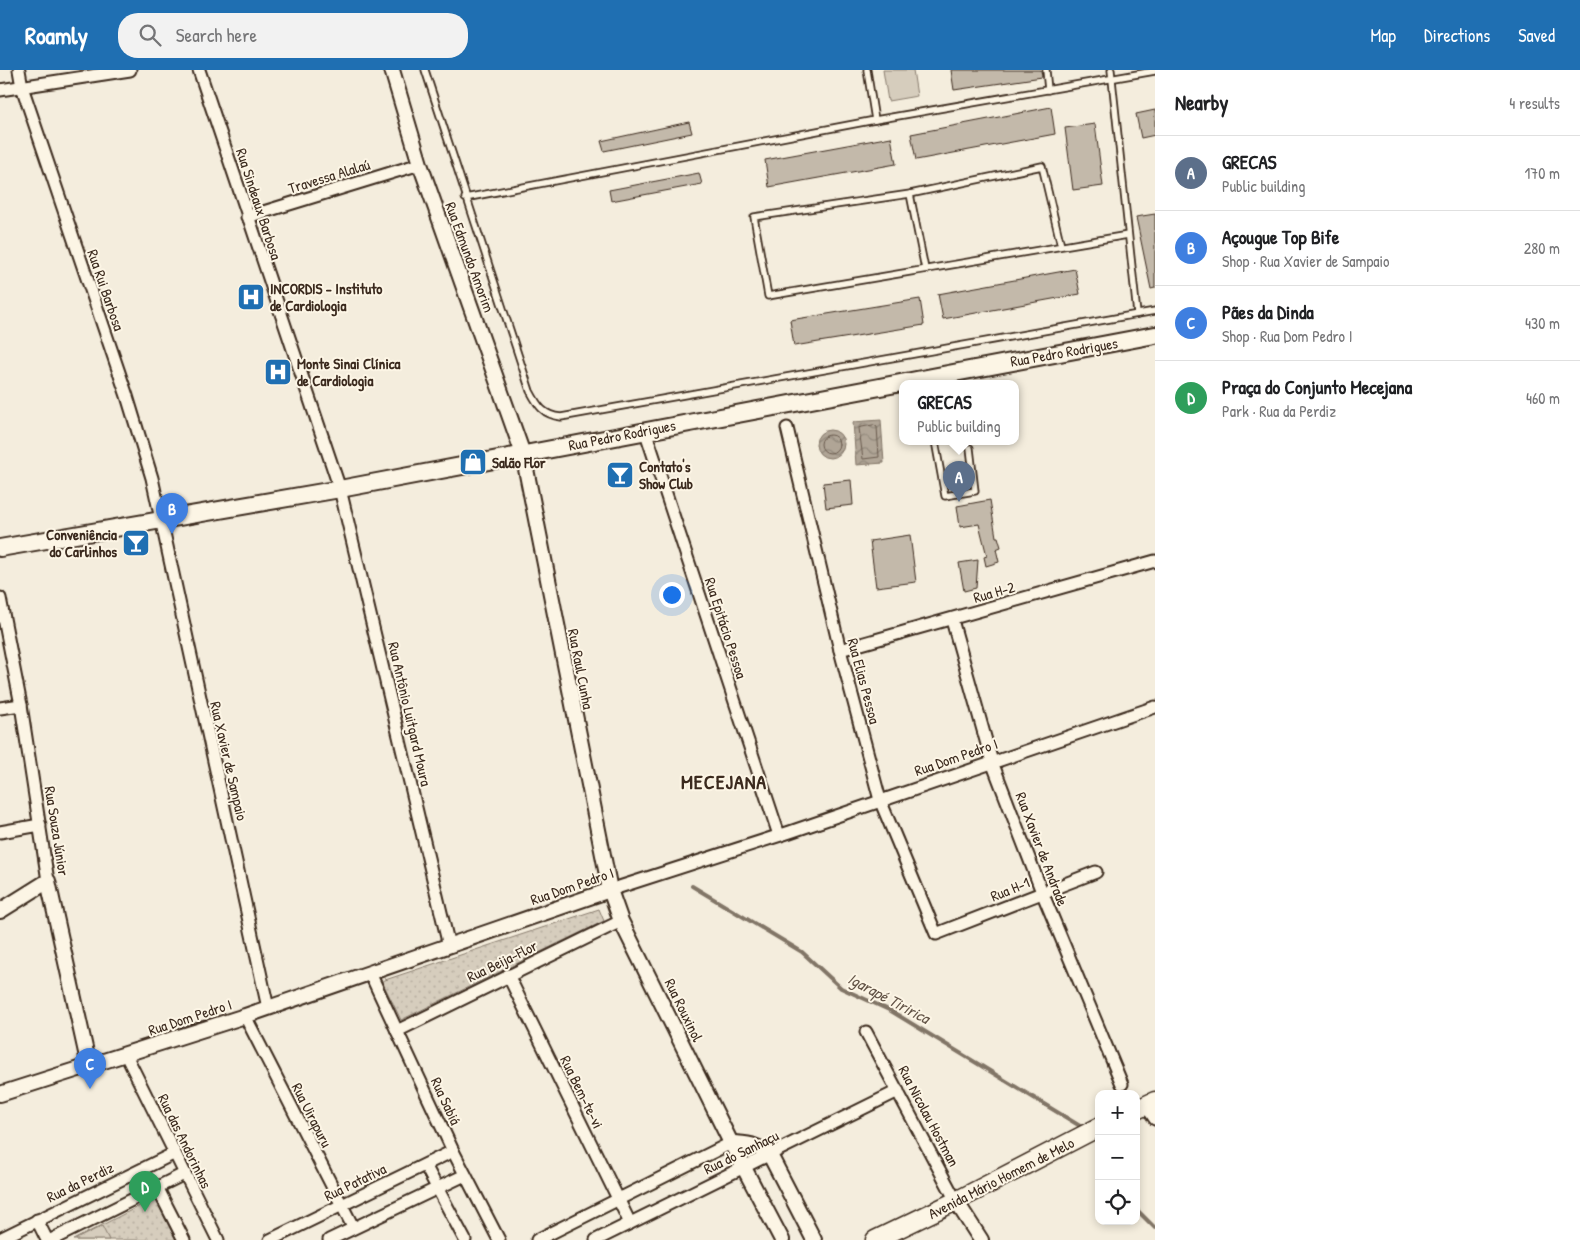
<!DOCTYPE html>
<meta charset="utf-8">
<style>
body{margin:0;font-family:"Patrick Hand",sans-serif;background:#f2f2f2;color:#202124}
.controls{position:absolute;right:15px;bottom:15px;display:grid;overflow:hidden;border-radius:10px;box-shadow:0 2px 8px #0003}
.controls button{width:45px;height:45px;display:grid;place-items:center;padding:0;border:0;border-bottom:1px solid #e0e0e0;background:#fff;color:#202124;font:25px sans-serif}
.you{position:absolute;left:671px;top:524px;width:18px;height:18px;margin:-12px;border:4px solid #fff;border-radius:50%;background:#1a73e8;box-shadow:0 0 0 8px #1a73e833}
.badge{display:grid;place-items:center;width:32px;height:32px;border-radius:50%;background:#1f6fb2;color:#fff;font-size:16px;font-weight:700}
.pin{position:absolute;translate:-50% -41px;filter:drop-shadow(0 1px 2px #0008)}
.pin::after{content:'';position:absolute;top:26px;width:18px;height:15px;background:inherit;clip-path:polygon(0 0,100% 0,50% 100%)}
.popup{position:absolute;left:899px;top:310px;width:120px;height:65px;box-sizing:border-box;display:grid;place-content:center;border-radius:10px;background:#fff;filter:drop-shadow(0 1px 4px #0005);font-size:16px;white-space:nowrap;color:#757577}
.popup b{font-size:19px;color:#202124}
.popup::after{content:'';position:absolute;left:50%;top:100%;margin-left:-10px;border:10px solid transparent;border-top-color:#fff}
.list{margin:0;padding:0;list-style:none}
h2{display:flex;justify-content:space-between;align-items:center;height:65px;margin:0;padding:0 20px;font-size:21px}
h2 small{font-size:16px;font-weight:400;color:#757577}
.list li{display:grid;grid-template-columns:32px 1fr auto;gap:15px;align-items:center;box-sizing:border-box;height:75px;padding:0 20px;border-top:1px solid #e0e0e0}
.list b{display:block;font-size:19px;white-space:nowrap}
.list p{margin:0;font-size:16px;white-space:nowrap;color:#757577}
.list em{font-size:16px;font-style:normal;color:#757577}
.icon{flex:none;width:28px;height:28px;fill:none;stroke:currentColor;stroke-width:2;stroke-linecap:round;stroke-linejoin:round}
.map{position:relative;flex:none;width:1155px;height:1170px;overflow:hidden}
header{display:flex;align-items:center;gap:30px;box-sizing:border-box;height:70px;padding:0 25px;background:#1f6fb2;color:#fff}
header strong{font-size:24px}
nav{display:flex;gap:28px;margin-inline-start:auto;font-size:18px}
.search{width:350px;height:45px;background:#f2f2f2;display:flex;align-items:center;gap:12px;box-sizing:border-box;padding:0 18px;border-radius:20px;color:#757577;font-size:19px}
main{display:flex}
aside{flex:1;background:#fff}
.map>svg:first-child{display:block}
.park{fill:url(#park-dots);stroke:#887c6e}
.pitch{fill:#d6cdbd;stroke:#887c6e}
.water{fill:url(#water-waves);stroke:#817466}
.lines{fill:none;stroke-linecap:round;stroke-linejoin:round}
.shore{stroke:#6a5b4e;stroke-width:1}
.stream{stroke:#817466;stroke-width:4}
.building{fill:#c3b9aa;stroke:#3b2a1e}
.service-casing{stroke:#3b2a1e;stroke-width:9}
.minor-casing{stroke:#3b2a1e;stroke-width:15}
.tertiary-casing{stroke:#3b2a1e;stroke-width:18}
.secondary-casing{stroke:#3b2a1e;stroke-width:20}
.primary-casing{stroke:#3b2a1e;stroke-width:21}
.service{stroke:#fcf5e5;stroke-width:5.5}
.minor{stroke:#fcf5e5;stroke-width:11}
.tertiary{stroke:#fcf5e5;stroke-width:14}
.secondary{stroke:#fcf5e5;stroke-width:16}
.primary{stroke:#fcf5e5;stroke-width:18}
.labels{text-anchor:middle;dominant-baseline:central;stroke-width:4;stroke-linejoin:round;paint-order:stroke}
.street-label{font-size:15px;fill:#3b2a1e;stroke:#fcf5e5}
.poi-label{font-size:15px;font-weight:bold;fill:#3b2a1e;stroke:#fcf5e5;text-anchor:start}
.water-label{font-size:16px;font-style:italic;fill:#645548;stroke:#fcf5e5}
.district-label{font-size:20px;font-weight:bold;letter-spacing:1px;fill:#3b2a1e;stroke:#fcf5e5}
</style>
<header>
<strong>Roamly</strong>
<div class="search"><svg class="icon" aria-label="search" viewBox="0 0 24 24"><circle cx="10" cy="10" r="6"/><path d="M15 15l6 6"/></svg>Search here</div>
<nav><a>Map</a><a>Directions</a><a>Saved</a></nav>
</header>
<main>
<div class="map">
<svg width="1155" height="1170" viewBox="0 0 1155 1170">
<defs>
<pattern id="park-dots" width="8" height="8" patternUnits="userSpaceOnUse" patternTransform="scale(1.25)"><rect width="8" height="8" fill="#d6cdbd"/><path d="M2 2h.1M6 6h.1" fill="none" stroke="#b9b0a2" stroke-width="1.8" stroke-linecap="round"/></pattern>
<pattern id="water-waves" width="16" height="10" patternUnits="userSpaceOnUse" patternTransform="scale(1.25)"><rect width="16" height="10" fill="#b0a596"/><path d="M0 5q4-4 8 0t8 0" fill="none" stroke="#90877a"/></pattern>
</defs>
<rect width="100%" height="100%" fill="#f4eddd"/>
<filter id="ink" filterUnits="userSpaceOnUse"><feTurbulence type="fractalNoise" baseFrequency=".02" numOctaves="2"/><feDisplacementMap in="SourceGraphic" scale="10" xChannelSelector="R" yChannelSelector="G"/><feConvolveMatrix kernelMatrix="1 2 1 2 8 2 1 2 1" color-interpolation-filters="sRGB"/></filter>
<g filter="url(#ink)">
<g class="park">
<polygon points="599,839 604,851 401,950 382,911"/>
<polygon points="155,1128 176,1170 73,1170"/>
</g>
<g class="pitch">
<polygon points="883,0 913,0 917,26 888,31"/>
<polygon points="102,1156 109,1170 76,1170 76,1169"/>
</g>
<g class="water">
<polygon points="881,350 884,393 856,395 853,352"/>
<circle cx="830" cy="374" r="14"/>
</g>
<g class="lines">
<g class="shore">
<polygon points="874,355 877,357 879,387 863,389 859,358"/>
<circle cx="830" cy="374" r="9"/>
</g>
<g class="stream">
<polyline points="692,816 802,882 841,918 891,941 1080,1056"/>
<polyline points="1136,1139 1155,1158"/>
</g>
</g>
<g class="building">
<polygon points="951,0 1041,0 1042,7 954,20"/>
<polygon points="1051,37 1055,64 916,90 911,64"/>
<polygon points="1155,40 1155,65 1141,68 1136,44"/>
<polygon points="689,52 692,63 604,81 601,71"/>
<polygon points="1095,54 1103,116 1073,120 1065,58"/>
<polygon points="891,67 896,94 769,117 765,90"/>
<polygon points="699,103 702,114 611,131 609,120"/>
<polygon points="1155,144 1155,218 1151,219 1136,147"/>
<polygon points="1075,199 1080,224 943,249 938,224"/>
<polygon points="920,229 924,255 794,276 790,250"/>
<polygon points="851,410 853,435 826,438 823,413"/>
<polygon points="990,430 996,467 998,467 1001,477 996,479 999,492 986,496 984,487 987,486 979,454 960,457 957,436"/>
<polygon points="910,465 916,512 876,517 870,471"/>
<polygon points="978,490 976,518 964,521 959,493"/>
</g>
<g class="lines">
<g class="service-casing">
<g id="service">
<path d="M425,0L530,321C538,336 543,345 561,347L1155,241"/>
<polyline points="867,0 875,50"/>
<polyline points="1046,0 1048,20"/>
<polyline points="1111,0 1137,244"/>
<polyline points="910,124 925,199"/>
<polyline points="465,128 875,50 1155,1"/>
<polyline points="1061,176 1042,96 910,124 754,147 768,226 1128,165"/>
<polyline points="935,371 945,426 975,421 970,378"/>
</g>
</g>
<g class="minor-casing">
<g id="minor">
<polyline points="19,0 22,17 127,326 152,408 268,938"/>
<polyline points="199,0 340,419 449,876"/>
<polyline points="0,20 130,0"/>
<polyline points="247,147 420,94"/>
<polyline points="787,358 840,580 880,730 936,864 1096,802"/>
<polyline points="645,360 779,765"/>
<polyline points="0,528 21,635 48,811"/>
<polyline points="952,550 992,692 1042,822 1122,1014"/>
<polyline points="840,580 1155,491"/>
<polyline points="0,638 21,635"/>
<polyline points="0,762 40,755"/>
<polyline points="610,820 790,762 1155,637"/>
<polyline points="370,903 453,1081 499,1170"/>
<polyline points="508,905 630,1153"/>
<polyline points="245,946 353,1157"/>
<polyline points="397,961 621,851"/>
<polyline points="866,962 956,1131"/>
<polyline points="126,985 218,1170"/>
<polyline points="1146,1036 1155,1049"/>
<polyline points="425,1095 465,1170"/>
<polyline points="157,1117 184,1170"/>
<polyline points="37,1150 47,1170"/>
<polyline points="0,1169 173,1084"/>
<polyline points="51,1170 184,1104"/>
<polyline points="270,1170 453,1081"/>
<polyline points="329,1170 465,1105"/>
<polyline points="537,1170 731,1073"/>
<polyline points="596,1170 898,1021"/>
</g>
</g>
<g class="tertiary-casing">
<g id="tertiary">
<polyline points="392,0 420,94 523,384 610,820 621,851 731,1073 782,1170"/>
<polyline points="0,841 48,811 89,996"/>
<polyline points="0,1024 245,946 610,820"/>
<path d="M731,1073C747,1073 757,1075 770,1085L814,1170"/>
<polyline points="956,1131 981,1170"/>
</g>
</g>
<g class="secondary-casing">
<polyline id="secondary" points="0,478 340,419 1155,265"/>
</g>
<g class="primary-casing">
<g id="primary">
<polyline points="1136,1040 1155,1031"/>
<polyline points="875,1170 956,1131 1099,1057"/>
</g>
</g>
<use href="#service" class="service"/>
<use href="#minor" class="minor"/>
<use href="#tertiary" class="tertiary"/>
<use href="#secondary" class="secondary"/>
<use href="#primary" class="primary"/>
</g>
</g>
<defs>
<g id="hospital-square" transform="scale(1.4375)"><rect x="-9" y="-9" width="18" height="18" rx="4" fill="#1f6fb2" stroke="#fcf5e5"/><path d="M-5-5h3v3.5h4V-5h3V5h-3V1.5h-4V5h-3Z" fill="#fff"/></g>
<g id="shop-square" transform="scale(1.4375)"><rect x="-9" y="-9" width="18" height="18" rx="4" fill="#1f6fb2" stroke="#fcf5e5"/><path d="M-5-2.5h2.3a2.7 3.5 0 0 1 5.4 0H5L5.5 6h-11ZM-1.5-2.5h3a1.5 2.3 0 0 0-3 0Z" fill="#fff"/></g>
<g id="bar-square" transform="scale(1.4375)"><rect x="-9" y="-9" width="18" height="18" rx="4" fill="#1f6fb2" stroke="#fcf5e5"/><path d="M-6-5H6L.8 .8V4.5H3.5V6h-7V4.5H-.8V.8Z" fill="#fff"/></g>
</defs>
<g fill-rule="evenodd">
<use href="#hospital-square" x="251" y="227"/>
<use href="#hospital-square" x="278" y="302"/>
<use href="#shop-square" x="473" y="392"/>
<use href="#bar-square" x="620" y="405"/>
<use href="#bar-square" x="136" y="473"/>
</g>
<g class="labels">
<g class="street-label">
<text transform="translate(329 106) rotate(-17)">Travessa Alalaú</text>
<text transform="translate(259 134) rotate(72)">Rua Sindeaux Barbosa</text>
<text transform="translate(470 187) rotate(70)">Rua Edmundo Amorim</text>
<text transform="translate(106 220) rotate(71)">Rua Rui Barbosa</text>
<text transform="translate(1064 282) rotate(-10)">Rua Pedro Rodrigues</text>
<text transform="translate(622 365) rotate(-11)">Rua Pedro Rodrigues</text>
<text transform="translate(994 522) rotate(-16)">Rua H-2</text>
<text transform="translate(726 558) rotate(72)">Rua Epitácio Pessoa</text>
<text transform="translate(581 599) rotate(79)">Rua Raul Cunha</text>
<text transform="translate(864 611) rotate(75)">Rua Elias Pessoa</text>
<text transform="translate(410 644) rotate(77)">Rua Antônio Luitgard Moura</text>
<text transform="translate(956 687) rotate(-19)">Rua Dom Pedro I</text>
<text transform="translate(229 691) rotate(77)">Rua Xavier de Sampaio</text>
<text transform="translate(57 761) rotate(81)">Rua Souza Júnior</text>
<text transform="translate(1042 779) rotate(69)">Rua Xavier de Andrade</text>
<text transform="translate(572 816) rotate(-19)">Rua Dom Pedro I</text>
<text transform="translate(1010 819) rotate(-22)">Rua H-1</text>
<text transform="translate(502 891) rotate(-26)">Rua Beija-Flor</text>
<text transform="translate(684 940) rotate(64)">Rua Rouxinol</text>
<text transform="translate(190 947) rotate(-18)">Rua Dom Pedro I</text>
<text transform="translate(582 1022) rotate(64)">Rua Bem-te-vi</text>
<text transform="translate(446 1031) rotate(65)">Rua Sabiá</text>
<text transform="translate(312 1045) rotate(63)">Rua Uirapuru</text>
<text transform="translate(929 1046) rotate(62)">Rua Nicolau Hostman</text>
<text transform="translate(185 1071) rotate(64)">Rua das Andorinhas</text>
<text transform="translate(741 1082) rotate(-26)">Rua do Sanhaçu</text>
<text transform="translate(1001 1108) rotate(-27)">Avenida Mário Homem de Melo</text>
<text transform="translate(80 1112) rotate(-26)">Rua da Perdiz</text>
<text transform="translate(355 1112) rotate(-26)">Rua Patativa</text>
</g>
<g class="poi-label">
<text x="270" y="218">INCORDIS - Instituto<tspan x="270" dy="17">de Cardiologia</tspan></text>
<text x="297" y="293">Monte Sinai Clínica<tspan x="297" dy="17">de Cardiologia</tspan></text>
<text x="492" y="392">Salão Flor</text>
<text x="639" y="396">Contato's<tspan x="639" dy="17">Show Club</tspan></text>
<text x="117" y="464" text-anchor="end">Conveniência<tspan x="117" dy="17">do Carlinhos</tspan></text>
</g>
<g class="water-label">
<text transform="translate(889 928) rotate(28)">Igarapé Tiririca</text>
</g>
<g class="district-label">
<text x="724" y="711">MECEJANA</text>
</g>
</g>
</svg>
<div class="controls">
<button>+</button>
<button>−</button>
<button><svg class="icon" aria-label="locate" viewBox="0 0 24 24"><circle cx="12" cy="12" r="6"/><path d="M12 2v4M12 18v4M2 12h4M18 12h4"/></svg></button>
</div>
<div class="you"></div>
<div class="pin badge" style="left:959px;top:432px;background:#5c6f8a">A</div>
<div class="popup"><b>GRECAS</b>Public building</div>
<div class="pin badge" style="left:172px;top:464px;background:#3f7fe0">B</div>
<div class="pin badge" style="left:90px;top:1019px;background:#3f7fe0">C</div>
<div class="pin badge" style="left:145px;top:1142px;background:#2e9e5b">D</div>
</div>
<aside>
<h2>Nearby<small>4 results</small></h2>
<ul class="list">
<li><span class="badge" style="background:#5c6f8a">A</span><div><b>GRECAS</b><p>Public building</p></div><em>170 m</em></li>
<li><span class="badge" style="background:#3f7fe0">B</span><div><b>Açougue Top Bife</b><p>Shop · Rua Xavier de Sampaio</p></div><em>280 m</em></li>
<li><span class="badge" style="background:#3f7fe0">C</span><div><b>Pães da Dinda</b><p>Shop · Rua Dom Pedro I</p></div><em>430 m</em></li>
<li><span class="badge" style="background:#2e9e5b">D</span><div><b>Praça do Conjunto Mecejana</b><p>Park · Rua da Perdiz</p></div><em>460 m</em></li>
</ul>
</aside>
</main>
